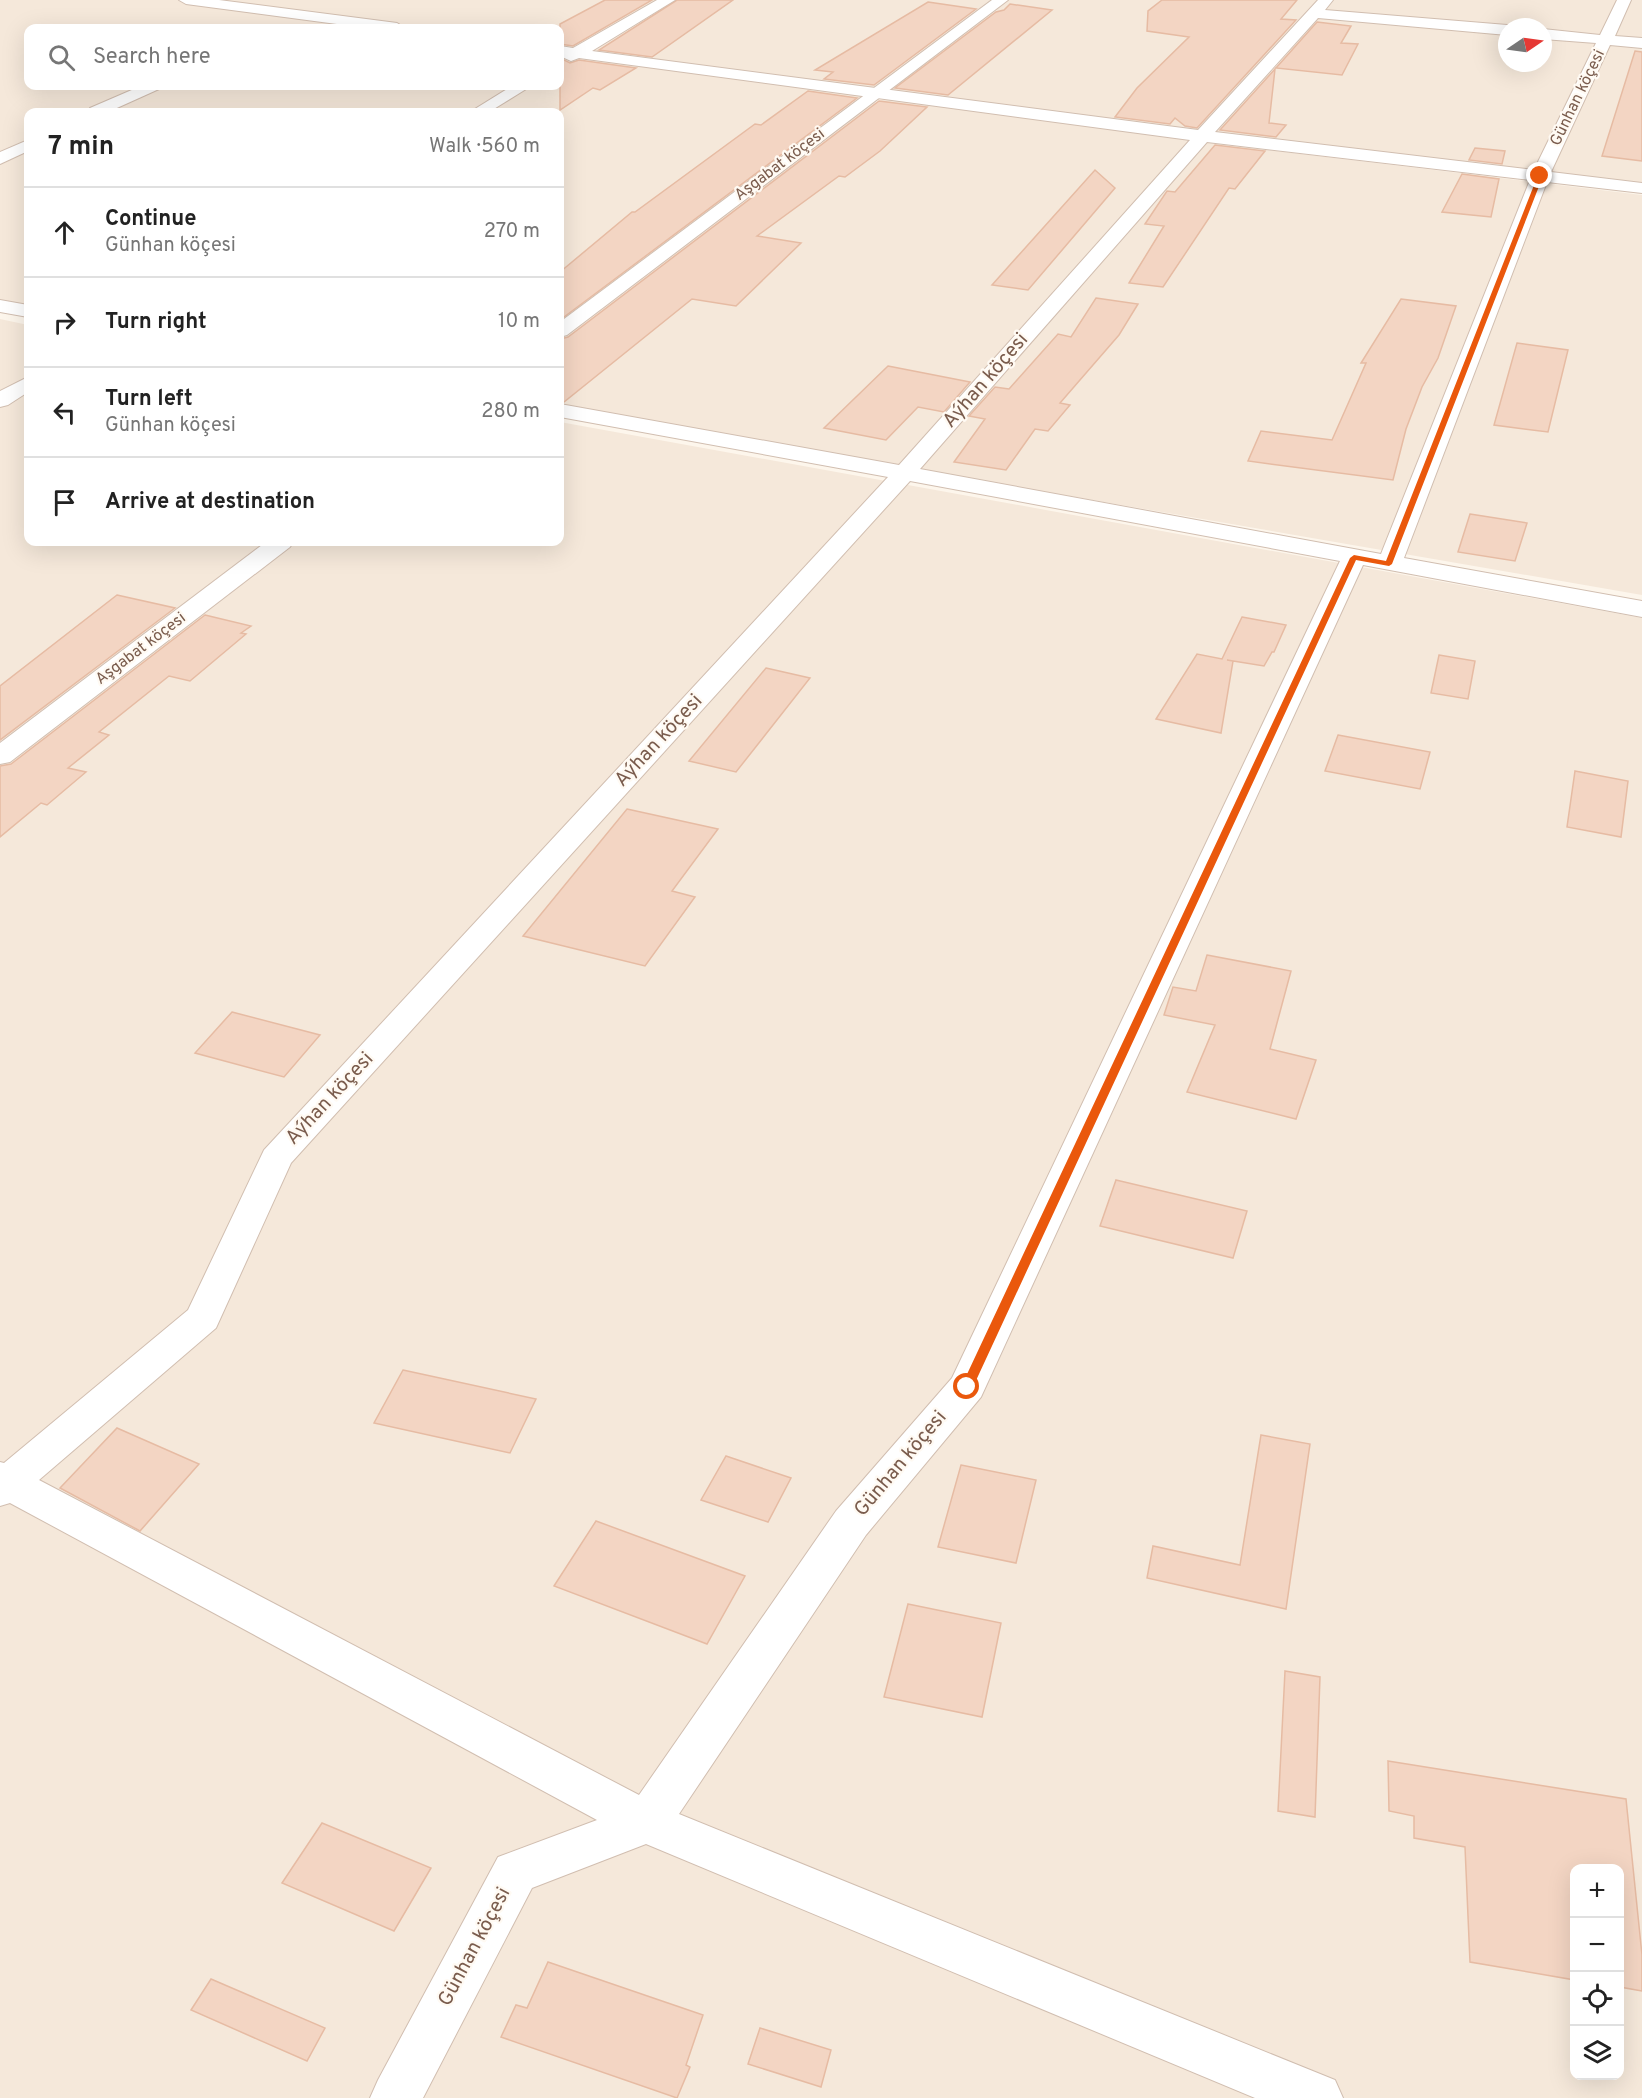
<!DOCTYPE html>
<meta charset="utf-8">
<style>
body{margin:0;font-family:Overpass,sans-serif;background:#f2f2f2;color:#222}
.controls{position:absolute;right:18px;bottom:18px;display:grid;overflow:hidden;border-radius:12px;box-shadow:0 6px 24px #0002}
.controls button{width:54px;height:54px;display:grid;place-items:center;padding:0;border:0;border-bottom:2px solid #e0e0e0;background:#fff;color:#222;font:30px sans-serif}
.compass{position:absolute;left:1498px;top:18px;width:54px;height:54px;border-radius:50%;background:#fff;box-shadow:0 6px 24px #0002;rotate:77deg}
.stop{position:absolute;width:18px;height:18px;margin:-14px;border:4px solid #ea580c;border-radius:50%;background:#fff}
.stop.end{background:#ea580c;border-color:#fff;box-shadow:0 2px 6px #0008}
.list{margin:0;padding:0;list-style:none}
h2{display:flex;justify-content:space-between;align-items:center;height:78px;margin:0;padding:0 24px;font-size:26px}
h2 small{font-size:20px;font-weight:400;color:#767676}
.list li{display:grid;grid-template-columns:39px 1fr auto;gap:18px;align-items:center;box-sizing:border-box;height:90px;padding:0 24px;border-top:2px solid #e0e0e0}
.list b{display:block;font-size:22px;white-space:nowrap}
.list p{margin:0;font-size:20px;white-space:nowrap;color:#767676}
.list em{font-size:20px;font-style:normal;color:#767676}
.icon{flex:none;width:33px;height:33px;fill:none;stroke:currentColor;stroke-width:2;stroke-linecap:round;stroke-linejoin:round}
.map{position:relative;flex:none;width:1642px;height:2098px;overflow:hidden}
.search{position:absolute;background:#fff;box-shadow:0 6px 24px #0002;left:24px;top:24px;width:540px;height:66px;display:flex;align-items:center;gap:15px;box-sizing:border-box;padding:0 21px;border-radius:12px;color:#767676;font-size:22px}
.panel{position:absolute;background:#fff;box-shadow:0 6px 24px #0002;left:24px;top:108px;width:540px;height:438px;border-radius:12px}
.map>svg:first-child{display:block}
.residential{fill:#f5e8da;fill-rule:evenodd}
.building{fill:#f3d5c3;stroke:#e6bba3;stroke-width:1.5}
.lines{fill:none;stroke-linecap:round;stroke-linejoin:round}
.minor-casing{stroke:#d1beb0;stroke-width:2}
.tertiary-casing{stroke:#d1beb0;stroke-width:2}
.minor{fill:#fff;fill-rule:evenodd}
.tertiary{fill:#fff;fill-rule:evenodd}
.route{fill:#ea580c}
.labels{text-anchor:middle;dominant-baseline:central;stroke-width:4.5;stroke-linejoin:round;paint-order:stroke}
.far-street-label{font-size:16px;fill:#7a5c4d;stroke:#fffaf3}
.street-label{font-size:20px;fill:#7a5c4d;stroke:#fffaf3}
</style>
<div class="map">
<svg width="1642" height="2098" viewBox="0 0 1642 2098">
<rect width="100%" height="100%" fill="#fdf6ec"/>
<g class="residential">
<path d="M0,0H992L560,321V112H28V308L0,303ZM28,28H560V86H28Z"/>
<path d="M1006,0H1642V187L883,94ZM1507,27H1543V63H1507Z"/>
<polygon points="887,98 1226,145 1642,195 1642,595 560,408 560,341 644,275 874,103"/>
<path d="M0,319L28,325V542H560V422L1642,618V2098H0ZM1574,1868H1620V2076H1574Z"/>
</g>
<g class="building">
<polygon points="605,0 652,0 573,46 560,44 560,24"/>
<polygon points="677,0 733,0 652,57 599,50"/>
<polygon points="1162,0 1297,0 1281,19 1296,20 1197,128 1185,126 1175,118 1170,124 1115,117 1137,88 1189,37 1147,31 1148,11"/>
<polygon points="928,2 976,9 874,85 824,79 833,72 815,70"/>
<polygon points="1010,4 1052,10 948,95 895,88 996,12 1004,10"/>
<polygon points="1317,22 1351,26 1341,43 1358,44 1342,75 1276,68"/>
<polygon points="1635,51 1642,52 1642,161 1602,156"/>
<polygon points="560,58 570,63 579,60 636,68 600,90 593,88 560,110"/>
<polygon points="1275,69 1269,123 1286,125 1276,137 1220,130"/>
<polygon points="808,91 857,98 560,320 560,272 632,212 635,212 755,124 761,125"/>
<polygon points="879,101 927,107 880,151 845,177 839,176 757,236 801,243 736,306 692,299 564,402 560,402 560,339 568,337"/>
<polygon points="1215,145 1265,151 1235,189 1229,188 1163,287 1129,283 1164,226 1145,224 1167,191 1175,192"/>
<polygon points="1475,148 1505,151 1502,164 1469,160"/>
<polygon points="1095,170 1115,188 1028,290 992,285"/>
<polygon points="1462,174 1499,179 1491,217 1442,212"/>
<polygon points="1096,298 1138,304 1119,335 1060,403 1070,405 1048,431 1035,429 1006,470 954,462 985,419 969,416 995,387 1009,389 1058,334 1071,337"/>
<polygon points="1401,299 1456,306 1438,358 1422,387 1406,429 1393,480 1248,461 1261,431 1332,440 1366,363 1361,363"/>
<polygon points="1517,343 1568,350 1548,432 1494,425"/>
<polygon points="888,366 970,382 944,412 918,407 886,440 824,428"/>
<polygon points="1470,514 1527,523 1515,561 1458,552"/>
<polygon points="117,595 175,608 0,740 0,686"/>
<polygon points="205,615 251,626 241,633 246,634 190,681 169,676 99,732 109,735 68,768 86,772 47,805 41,803 0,837 0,766 11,764"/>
<polygon points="1242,617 1286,625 1274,652 1272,652 1264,666 1227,660 1233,661 1221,733 1156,719 1197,654 1222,659"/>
<polygon points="1439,655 1475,661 1468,699 1431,693"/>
<polygon points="766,668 810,678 736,772 689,761"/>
<polygon points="1338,735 1430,752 1420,789 1325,771"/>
<polygon points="1575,771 1628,781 1621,837 1567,827"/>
<polygon points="627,809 718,829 672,891 695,897 645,966 523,936"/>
<polygon points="1207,955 1291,971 1270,1049 1316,1060 1296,1119 1187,1092 1215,1025 1164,1015 1173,987 1196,991"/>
<polygon points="232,1012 320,1035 284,1077 195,1053"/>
<polygon points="1116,1180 1247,1211 1233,1258 1100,1226"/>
<polygon points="403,1370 536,1399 510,1453 374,1423"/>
<polygon points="117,1428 199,1464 140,1531 60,1488"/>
<polygon points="1261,1435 1310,1444 1286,1609 1147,1578 1153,1546 1240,1565"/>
<polygon points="726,1456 791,1478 768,1522 701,1500"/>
<polygon points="961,1465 1036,1480 1016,1563 938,1547"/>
<polygon points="596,1521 745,1576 707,1644 554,1586"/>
<polygon points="908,1604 1001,1623 982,1717 884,1697"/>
<polygon points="1285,1671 1320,1677 1315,1817 1278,1811"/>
<polygon points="1388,1761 1626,1799 1642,1955 1642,1991 1620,1987 1620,1869 1575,1869 1575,1980 1470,1962 1465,1847 1414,1838 1414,1816 1389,1811"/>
<polygon points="322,1823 431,1868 394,1931 282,1883"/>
<polygon points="548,1962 703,2015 686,2065 690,2067 677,2098 501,2037 516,2005 527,2008"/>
<polygon points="211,1979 325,2028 307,2061 191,2010"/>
<polygon points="760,2028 831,2050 821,2087 748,2064"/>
</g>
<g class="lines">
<g class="minor-casing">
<g id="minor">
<polygon points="179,0 219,0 397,23 405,28 367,28 186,4"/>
<path d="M657,0H675L592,51L1198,130L1318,0H1333L1325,10L1507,25L1513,27H1507V35L1318,18L1215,132L1534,170L1596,43L1543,39V29L1600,35L1617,0H1631L1615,36L1642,38V48L1610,45L1551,172L1642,183V193L1547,182L1404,558L1642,601V617L1363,565L981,1397L866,1535L679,1814L1335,2080L1343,2098H1255L646,1844L532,1888L423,2098H370L378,2080L498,1857L597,1820L10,1503L0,1506V1462L4,1463L188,1310L264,1150L888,477L560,417V404L899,465L1190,140L579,58L571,61L560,56V46L573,48ZM1207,142L1530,180L1381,554L920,469ZM910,481L1340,561L952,1378L836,1511L639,1795L39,1480L216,1328L291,1163Z"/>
<polygon points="141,86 161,86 159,89 108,112 88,112 90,108"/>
<polygon points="512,86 531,86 489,112 470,112"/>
<polygon points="28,140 28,151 0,164 0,152"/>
<polygon points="28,377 28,392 8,405 0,407 0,391"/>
<polygon points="266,542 293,542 290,547 10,762 0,764 0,743"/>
</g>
</g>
<g class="tertiary-casing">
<g id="tertiary">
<polygon points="992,0 1008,0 567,335 560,337 560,322"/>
<polygon points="0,300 28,305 28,317 0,312"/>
</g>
</g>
<use href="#minor" class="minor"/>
<use href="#tertiary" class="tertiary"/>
</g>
<polygon class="route" points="1538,175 1543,176 1392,564 1389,566 1356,560 973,1387 971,1390 963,1390 961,1387 1350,558 1354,555 1386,561"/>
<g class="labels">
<g class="far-street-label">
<text transform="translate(1578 98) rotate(-64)">Günhan köçesi</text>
<text transform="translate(780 165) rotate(-37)">Aşgabat köçesi</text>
<text transform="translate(141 649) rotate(-37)">Aşgabat köçesi</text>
</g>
<g class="street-label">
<text transform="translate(986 381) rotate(-49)">Aýhan köçesi</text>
<text transform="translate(659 741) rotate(-47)">Aýhan köçesi</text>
<text transform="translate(330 1099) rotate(-47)">Aýhan köçesi</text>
<text transform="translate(901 1464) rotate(-50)">Günhan köçesi</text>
<text transform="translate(475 1947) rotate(-62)">Günhan köçesi</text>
</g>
</g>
</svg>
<div class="controls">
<button>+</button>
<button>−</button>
<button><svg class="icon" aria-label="locate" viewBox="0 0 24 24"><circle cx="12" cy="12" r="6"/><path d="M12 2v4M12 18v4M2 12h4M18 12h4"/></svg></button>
<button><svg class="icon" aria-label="layers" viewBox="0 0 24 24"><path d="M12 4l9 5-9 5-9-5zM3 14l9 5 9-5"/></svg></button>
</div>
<svg class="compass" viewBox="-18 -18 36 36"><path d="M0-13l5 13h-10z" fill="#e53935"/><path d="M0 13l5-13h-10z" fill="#767676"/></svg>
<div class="stop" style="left:967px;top:1387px"></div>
<div class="stop end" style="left:1540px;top:176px"></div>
<div class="search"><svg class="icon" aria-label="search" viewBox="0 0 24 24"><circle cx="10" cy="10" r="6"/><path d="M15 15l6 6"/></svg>Search here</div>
<section class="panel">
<h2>7 min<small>Walk · 560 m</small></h2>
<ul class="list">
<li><svg class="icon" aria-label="ahead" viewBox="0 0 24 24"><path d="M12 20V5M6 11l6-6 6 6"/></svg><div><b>Continue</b><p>Günhan köçesi</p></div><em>270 m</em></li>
<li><svg class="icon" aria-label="right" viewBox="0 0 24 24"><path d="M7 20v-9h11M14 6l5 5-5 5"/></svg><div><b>Turn right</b></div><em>10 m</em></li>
<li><svg class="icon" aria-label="left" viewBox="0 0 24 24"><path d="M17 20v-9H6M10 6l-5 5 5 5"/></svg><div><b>Turn left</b><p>Günhan köçesi</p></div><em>280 m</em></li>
<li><svg class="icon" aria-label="arrive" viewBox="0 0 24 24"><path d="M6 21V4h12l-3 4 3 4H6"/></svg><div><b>Arrive at destination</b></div></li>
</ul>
</section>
</div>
